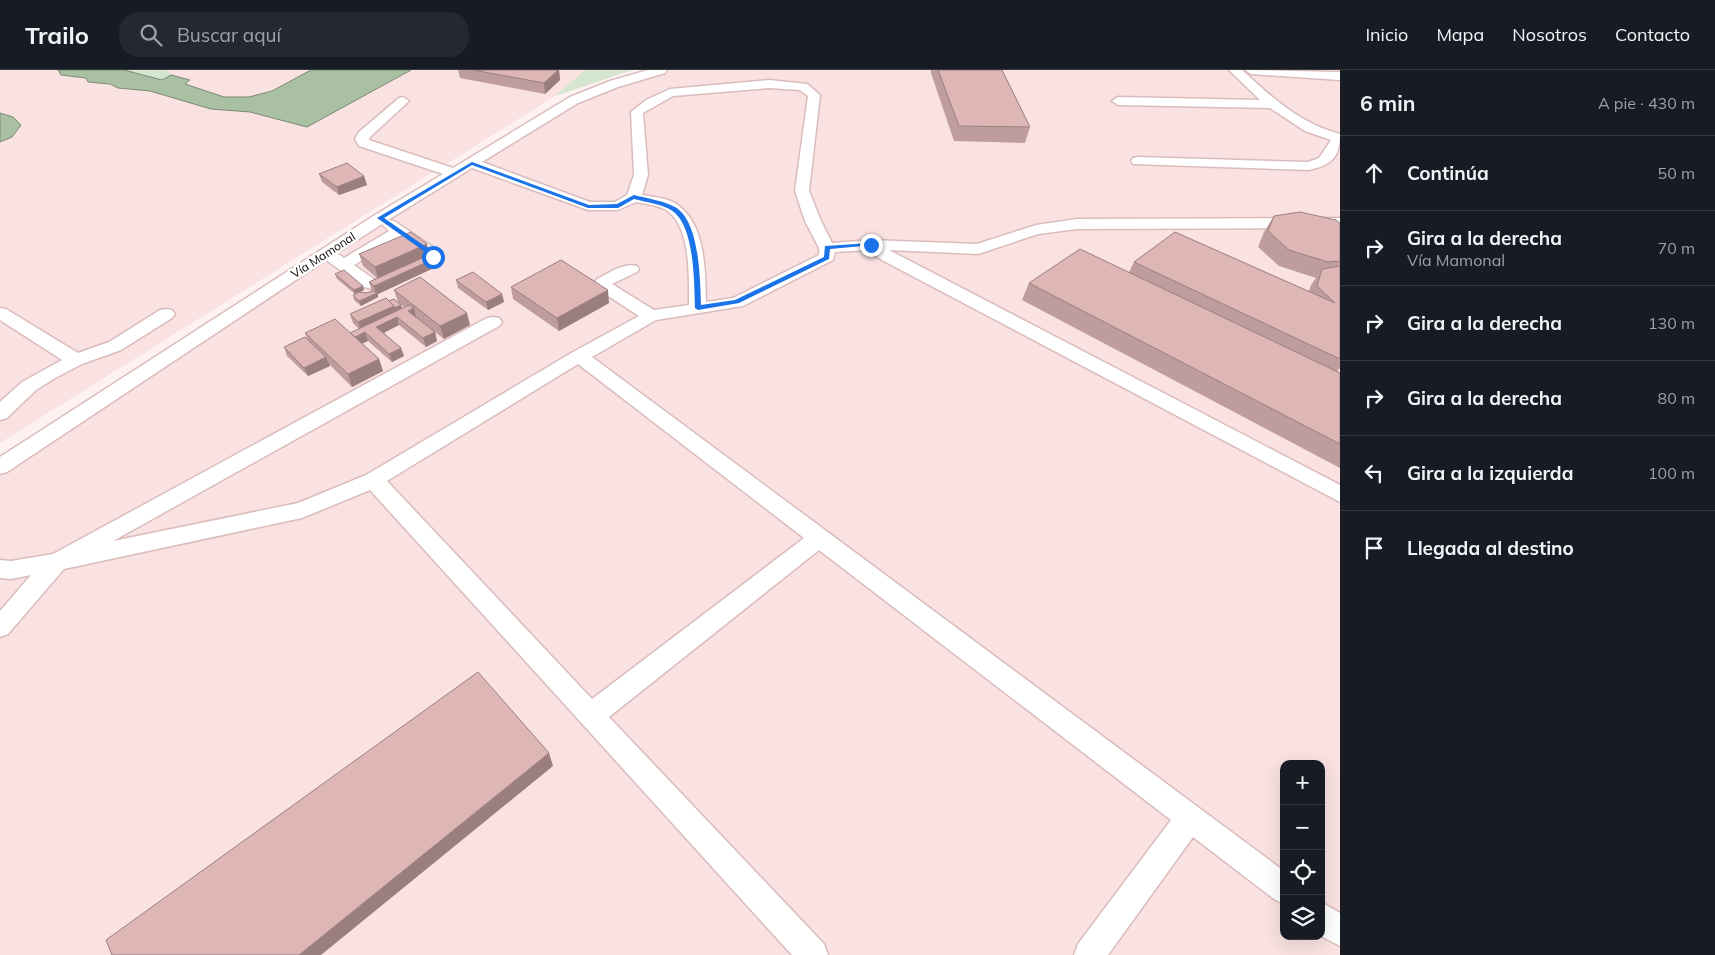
<!DOCTYPE html>
<html lang="es">
<meta charset="utf-8">
<style>
body{margin:0;font-family:Mulish,sans-serif;background:#242831;color:#f1f3f6}
.controls{position:absolute;right:15px;bottom:15px;display:grid;overflow:hidden;border-radius:10px;box-shadow:0 5px 20px #0002}
.controls button{width:45px;height:45px;display:grid;place-items:center;padding:0;border:0;border-bottom:1px solid #363941;background:#171b24;color:#f1f3f6;font:25px sans-serif}
.stop{position:absolute;width:15px;height:15px;margin:-11px;border:4px solid #1a73e8;border-radius:50%;background:#fff}
.stop.end{background:#1a73e8;border-color:#fff;box-shadow:0 1px 5px #0008}
.list{margin:0;padding:0;list-style:none}
h2{display:flex;justify-content:space-between;align-items:center;height:65px;margin:0;padding:0 20px;font-size:21px}
h2 small{font-size:16px;font-weight:400;color:#9ea1a6}
.list li{display:grid;grid-template-columns:32px 1fr auto;gap:15px;align-items:center;box-sizing:border-box;height:75px;padding:0 20px;border-top:1px solid #363941}
.list b{display:block;font-size:19px;white-space:nowrap}
.list p{margin:0;font-size:16px;white-space:nowrap;color:#9ea1a6}
.list em{font-size:16px;font-style:normal;color:#9ea1a6}
.icon{flex:none;width:28px;height:28px;fill:none;stroke:currentColor;stroke-width:2;stroke-linecap:round;stroke-linejoin:round}
.map{position:relative;flex:none;width:1340px;height:885px;overflow:hidden}
header{display:flex;align-items:center;gap:30px;box-sizing:border-box;height:70px;padding:0 25px;background:#171b24;border-bottom:1px solid #363941}
header strong{font-size:24px}
nav{display:flex;gap:28px;margin-inline-start:auto;font-size:18px}
.search{width:350px;height:45px;background:#242831;display:flex;align-items:center;gap:12px;box-sizing:border-box;padding:0 18px;border-radius:20px;color:#9ea1a6;font-size:19px}
main{display:flex}
aside{flex:1;background:#171b24}
.map>svg:first-child{display:block}
.built{fill:#fae2e2;fill-rule:evenodd}
.green{fill:#d5e6d0}
.water{fill:#aac0a3;stroke:#7c8975}
.lines{fill:none;stroke-linecap:round;stroke-linejoin:round}
.minor-casing{stroke:#dabcbc;stroke-width:3}
.minor{fill:#fff;fill-rule:evenodd}
.wall{fill:#bf9d9d}
.shaded-wall{fill:#9b7f7f}
.building{fill:#deb6b6;stroke:#9b7f7f}
.route{fill:#1a73e8}
.labels{text-anchor:middle;dominant-baseline:central;stroke-width:5;stroke-linejoin:round;paint-order:stroke}
.far-street-label{font-size:12px;fill:#120909;stroke:#fff}
</style>
<header>
<strong>Trailo</strong>
<div class="search"><svg class="icon" aria-label="search" viewBox="0 0 24 24"><circle cx="10" cy="10" r="6"/><path d="M15 15l6 6"/></svg>Buscar aquí</div>
<nav><a>Inicio</a><a>Mapa</a><a>Nosotros</a><a>Contacto</a></nav>
</header>
<main>
<div class="map">
<svg width="1340" height="885" viewBox="0 0 1340 885">
<rect width="100%" height="100%" fill="#fdf1f1"/>
<g class="built">
<polygon points="0,0 632,0 555,26 0,373 0,72 12,67 13,47 0,43"/>
<path d="M661,0H1251L1340,6V885H0V397L574,30ZM1284,694H1321V866H1284Z"/>
</g>
<g class="green">
<polygon points="124,0 167,0 171,5 162,10"/>
<polygon points="585,0 632,0 555,26"/>
</g>
<g class="water">
<polygon points="58,0 124,0 162,10 171,5 190,10 185,14 224,27 249,27 272,21 311,0 411,0 307,57 250,42 211,39 150,21 118,18 110,14 88,12 86,8 61,5"/>
<polygon points="0,43 13,47 21,55 12,67 0,72"/>
</g>
<g class="lines">
<g class="minor-casing">
<g id="minor">
<path d="M648,0H667L665,3L618,17L578,33L482,92L590,132H615L627,125L634,105L631,42L646,30L670,19L769,10L807,14L820,25L809,121L821,151L832,173L871,170L977,174L1036,155L1077,149L1340,148V158L1077,159L1038,164L978,184L889,180L1340,415V432L882,190L868,180L835,182L833,190L743,236L656,250L592,287L1284,801V834L1274,829L1193,767L1108,885H1074L1078,874L1171,750L819,480L609,647L824,874L828,885H792L370,420L302,448L64,499L8,564L0,567V541L31,505L11,509L0,508V490L11,491L53,484L487,248L493,247L499,248L502,252L499,256L113,471L298,433L366,405L573,282L639,246L599,220L595,212L597,209C609,203 624,192 637,196L639,199L637,202L612,214L654,240L689,235C689,209 691,160 669,142C660,135 646,134 636,132L618,140H588L472,98L388,150L394,151L436,179L441,187L439,190L377,220L364,217L326,190L7,402L0,404V387L375,145L443,104L359,76L355,69L359,62L399,28L403,27L409,31L370,67L369,70L453,98L570,27L610,11ZM769,18L800,20L808,26L795,121L805,151L819,178V185L733,228L706,232C705,201 706,157 679,136C670,128 654,127 642,125L648,105L643,43L673,26ZM382,154L389,161L344,188L337,183ZM400,168L424,185L375,210L354,195ZM578,294L804,468L592,629L387,411Z"/>
<path d="M1229,0H1242C1271,27 1301,54 1340,64C1340,88 1331,95 1309,100L1133,94L1131,91L1133,88L1138,87L1308,92L1319,88L1331,70L1305,61L1270,38L1118,35L1112,31L1118,27L1260,30Z"/>
<polygon points="1245,0 1340,2 1340,10 1251,4"/>
<polygon points="0,238 6,239 78,283 109,272 160,240 166,239 172,240 175,244 172,248 121,280 82,294 55,308 36,320 7,348 0,350 0,332 22,312 62,290 0,250"/>
<polygon points="1321,832 1340,843 1340,876 1321,866"/>
</g>
</g>
<use href="#minor" class="minor"/>
</g>
<g class="wall">
<polygon points="458,0 559,0 560,10 545,24 460,8"/>
<polygon points="931,0 1002,0 1030,57 1025,73 954,71 931,3"/>
<polygon points="319,104 364,106 367,115 339,125 322,112"/>
<polygon points="1274,146 1340,153 1340,298 1337,301 1340,303 1340,398 1022,230 1029,213 1129,202 1134,192 1309,221 1311,215 1316,208 1279,196 1258,177 1264,162"/>
<polygon points="427,174 429,185 436,188 438,196 378,224 378,227 361,236 354,230 353,225 355,224 337,209 335,204 364,220 361,222 366,223 372,221 369,212 377,208 363,196 359,184"/>
<polygon points="456,210 502,224 504,232 488,240 458,218"/>
<polygon points="511,217 609,233 559,261 513,229"/>
<polygon points="394,220 470,255 444,269 416,247 435,262 437,271 426,277 399,255 384,263 401,278 404,286 392,292 368,271 362,274 379,289 383,301 352,317 329,294 330,296 308,306 287,286 284,277 307,268 305,263 350,263 359,259 353,253 350,244 389,231 401,235 402,238 404,237 398,232"/>
</g>
<g class="shaded-wall">
<polygon points="558,0 559,0 560,10 545,24 544,13"/>
<polygon points="364,106 367,115 339,125 337,117"/>
<polygon points="427,174 430,186 378,209 375,197"/>
<polygon points="436,188 438,196 378,224 378,227 361,236 359,231 376,224 374,216"/>
<polygon points="363,216 364,220 355,224 354,220"/>
<polygon points="608,220 609,233 559,261 557,248"/>
<polygon points="502,224 504,232 488,240 486,232"/>
<polygon points="401,235 402,239 361,261 358,252 394,236"/>
<polygon points="414,238 416,247 408,241"/>
<polygon points="467,243 470,255 444,269 440,256"/>
<polygon points="397,247 399,255 379,265 376,257"/>
<polygon points="365,262 368,271 357,276 354,268"/>
<polygon points="435,262 437,271 426,277 423,268"/>
<polygon points="401,278 404,286 392,292 389,284"/>
<polygon points="326,287 330,296 308,306 304,298"/>
<polygon points="379,289 383,301 352,317 348,304"/>
<polygon points="549,683 553,696 321,885 299,885"/>
</g>
<g class="building">
<polygon points="473,0 558,0 544,13"/>
<polygon points="938,0 1002,0 1030,57 959,56"/>
<polygon points="347,93 364,106 337,117 319,104"/>
<polygon points="1300,142 1336,150 1340,153 1340,191 1328,192 1289,180 1268,161 1274,146"/>
<polygon points="411,162 427,174 375,197 359,184"/>
<polygon points="1175,162 1335,233 1317,216 1322,199 1340,196 1340,289 1134,192"/>
<polygon points="1080,179 1340,303 1340,374 1029,213"/>
<polygon points="431,184 436,188 374,216 369,212"/>
<polygon points="561,190 608,220 557,248 511,217"/>
<polygon points="344,200 363,216 354,220 335,204"/>
<polygon points="473,202 502,224 486,232 456,210"/>
<polygon points="420,207 467,243 440,256 394,220"/>
<polygon points="374,221 377,223 359,231 353,225 359,222 366,223"/>
<polygon points="386,228 394,236 358,252 350,244"/>
<polygon points="394,229 401,235 394,238 394,236 389,231"/>
<polygon points="409,235 414,238 408,241 435,262 423,268 397,247 376,257 401,278 389,284 365,262 355,267 350,263"/>
<polygon points="335,249 379,289 348,304 305,263"/>
<polygon points="305,267 326,287 304,298 284,277"/>
<polygon points="478,602 549,683 299,885 112,885 106,870"/>
</g>
<path class="route" d="M472,92L589,135L617,134L634,125C646,128 664,131 675,137C700,151 700,210 701,235L735,230L824,187L825,176L871,173L874,175L830,179L829,189L739,233L698,240L695,238C694,213 695,154 671,140C662,134 645,132 634,129L618,138H588L472,95L384,148L432,181L435,188H431L428,184L377,148Z"/>
<g class="labels">
<g class="far-street-label">
<text transform="translate(323 185) rotate(-33)">Vía Mamonal</text>
</g>
</g>
</svg>
<div class="controls">
<button>+</button>
<button>−</button>
<button><svg class="icon" aria-label="locate" viewBox="0 0 24 24"><circle cx="12" cy="12" r="6"/><path d="M12 2v4M12 18v4M2 12h4M18 12h4"/></svg></button>
<button><svg class="icon" aria-label="layers" viewBox="0 0 24 24"><path d="M12 4l9 5-9 5-9-5zM3 14l9 5 9-5"/></svg></button>
</div>
<div class="stop" style="left:433px;top:187px"></div>
<div class="stop end" style="left:871px;top:175px"></div>
</div>
<aside>
<h2>6 min<small>A pie · 430 m</small></h2>
<ul class="list">
<li><svg class="icon" aria-label="ahead" viewBox="0 0 24 24"><path d="M12 20V5M6 11l6-6 6 6"/></svg><div><b>Continúa</b></div><em>50 m</em></li>
<li><svg class="icon" aria-label="right" viewBox="0 0 24 24"><path d="M7 20v-9h11M14 6l5 5-5 5"/></svg><div><b>Gira a la derecha</b><p>Vía Mamonal</p></div><em>70 m</em></li>
<li><svg class="icon" aria-label="right" viewBox="0 0 24 24"><path d="M7 20v-9h11M14 6l5 5-5 5"/></svg><div><b>Gira a la derecha</b></div><em>130 m</em></li>
<li><svg class="icon" aria-label="right" viewBox="0 0 24 24"><path d="M7 20v-9h11M14 6l5 5-5 5"/></svg><div><b>Gira a la derecha</b></div><em>80 m</em></li>
<li><svg class="icon" aria-label="left" viewBox="0 0 24 24"><path d="M17 20v-9H6M10 6l-5 5 5 5"/></svg><div><b>Gira a la izquierda</b></div><em>100 m</em></li>
<li><svg class="icon" aria-label="arrive" viewBox="0 0 24 24"><path d="M6 21V4h12l-3 4 3 4H6"/></svg><div><b>Llegada al destino</b></div></li>
</ul>
</aside>
</main>
